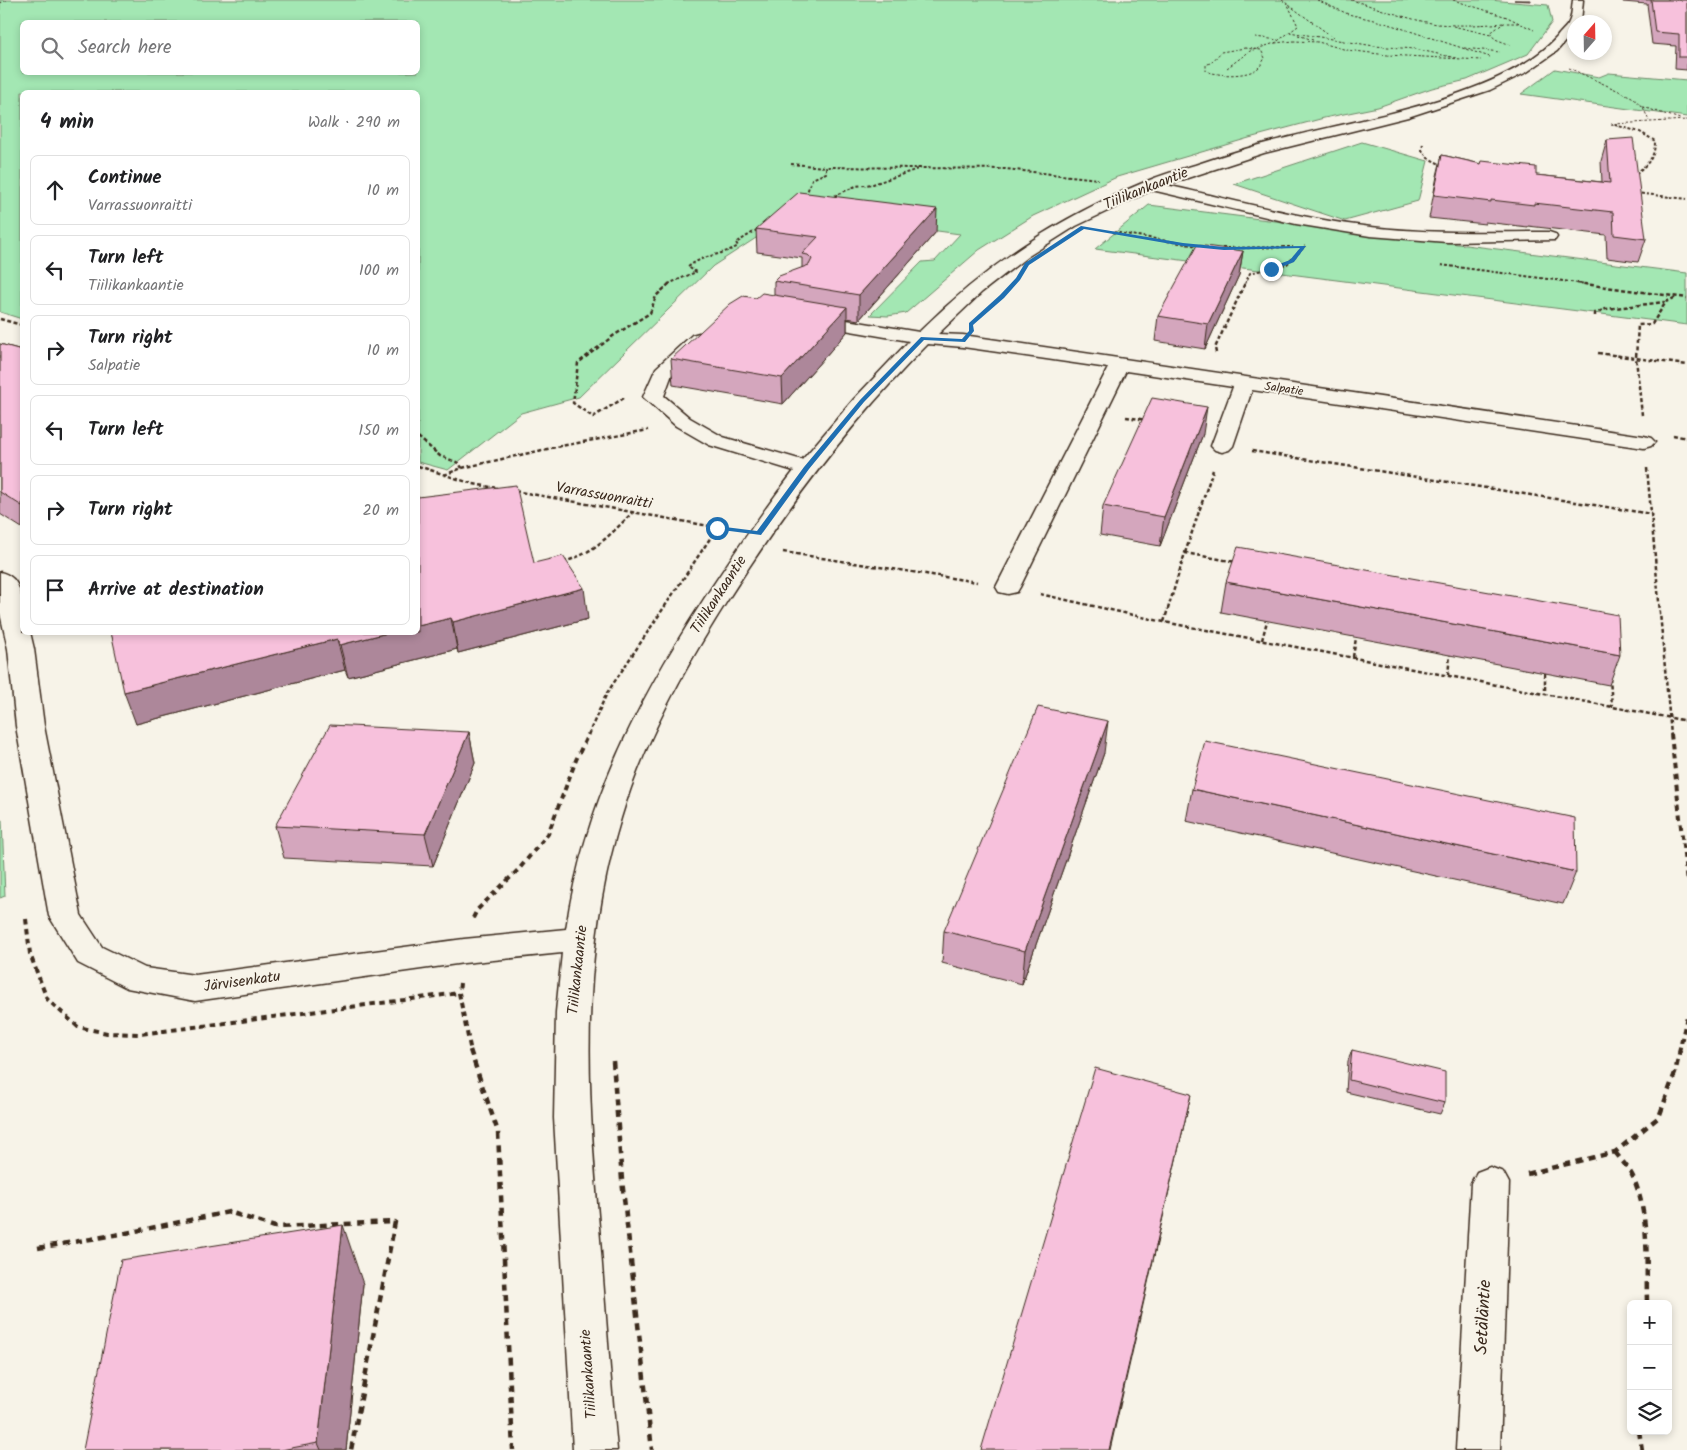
<!DOCTYPE html>
<meta charset="utf-8">
<style>
body{margin:0;font-family:Kalam,sans-serif;background:#f6f6f6;color:#202124}
.controls{position:absolute;right:15px;bottom:15px;display:grid;overflow:hidden;border-radius:8px;box-shadow:0 2px 8px #0003}
.controls button{width:45px;height:45px;display:grid;place-items:center;padding:0;border:0;border-bottom:1px solid #e0e0e0;background:#fff;color:#202124;font:25px sans-serif}
.compass{position:absolute;left:1567px;top:15px;width:45px;height:45px;border-radius:50%;background:#fff;box-shadow:0 2px 8px #0003;rotate:20deg}
.stop{position:absolute;width:15px;height:15px;margin:-11px;border:4px solid #1f6fb2;border-radius:50%;background:#fff}
.stop.end{background:#1f6fb2;border-color:#fff;box-shadow:0 1px 5px #0008}
.list{margin:0;padding:0;list-style:none}
h2{display:flex;justify-content:space-between;align-items:center;height:65px;margin:0;padding:0 20px;font-size:21px}
h2 small{font-size:16px;font-weight:400;color:#757577}
.list li{display:grid;grid-template-columns:32px 1fr auto;gap:15px;align-items:center;box-sizing:border-box;height:70px;margin:0 10px 10px;padding:0 10px;border:1px solid #e0e0e0;border-radius:8px}
.list b{display:block;font-size:19px;white-space:nowrap}
.list p{margin:0;font-size:16px;white-space:nowrap;color:#757577}
.list em{font-size:16px;font-style:normal;color:#757577}
.icon{flex:none;width:28px;height:28px;fill:none;stroke:currentColor;stroke-width:2;stroke-linecap:round;stroke-linejoin:round}
.map{position:relative;flex:none;width:1687px;height:1450px;overflow:hidden}
.search{position:absolute;background:#fff;box-shadow:0 2px 8px #0003;left:20px;top:20px;width:400px;height:55px;display:flex;align-items:center;gap:12px;box-sizing:border-box;padding:0 18px;border-radius:8px;color:#757577;font-size:19px}
.panel{position:absolute;background:#fff;box-shadow:0 2px 8px #0003;left:20px;top:90px;width:400px;height:545px;border-radius:8px}
.map>svg:first-child{display:block}
.green{fill:#a3e7b3;stroke:#6f8868;fill-rule:evenodd}
.lines{fill:none;stroke-linecap:round;stroke-linejoin:round}
.minor-casing{stroke:#3b2a1e;stroke-width:3}
.path-far4{stroke:#3b2a1e;stroke-width:1;stroke-dasharray:2.5 2;stroke-linecap:butt}
.path-far3{stroke:#3b2a1e;stroke-width:2;stroke-dasharray:3 2;stroke-linecap:butt}
.path-far2{stroke:#3b2a1e;stroke-width:2.5;stroke-dasharray:4 2.5;stroke-linecap:butt}
.path-far1{stroke:#3b2a1e;stroke-width:4;stroke-dasharray:5.5 4.5;stroke-linecap:butt}
.path{stroke:#3b2a1e;stroke-width:4.5;stroke-dasharray:7 5.5;stroke-linecap:butt}
.minor{fill:#f7f3e8;fill-rule:evenodd}
.wall{fill:#d4a6bd;stroke:#3b2a1e}
.shaded-wall{fill:#ad879a;stroke:#3b2a1e}
.building{fill:#f7c1dc;stroke:#3b2a1e}
.route{fill:#1f6fb2}
.labels{text-anchor:middle;dominant-baseline:central;stroke-width:4;stroke-linejoin:round;paint-order:stroke}
.far-street-label{font-size:12px;fill:#3b2a1e;stroke:#f7f3e8}
.street-label{font-size:15px;fill:#3b2a1e;stroke:#f7f3e8}
.near-street-label{font-size:18px;fill:#3b2a1e;stroke:#f7f3e8}
</style>
<div class="map">
<svg width="1687" height="1450" viewBox="0 0 1687 1450">
<rect width="100%" height="100%" fill="#f7f3e8"/>
<filter id="ink" filterUnits="userSpaceOnUse"><feTurbulence type="fractalNoise" baseFrequency=".02" numOctaves="2"/><feDisplacementMap in="SourceGraphic" scale="10" xChannelSelector="R" yChannelSelector="G"/><feConvolveMatrix kernelMatrix="1 2 1 2 8 2 1 2 1" color-interpolation-filters="sRGB"/></filter>
<g filter="url(#ink)">
<g class="green">
<path d="M0,0H1490L1548,5L1552,22L1528,54L1467,80L1432,88L1378,107L1324,118L1249,138L1117,177L1033,216L979,250L906,313L888,316L870,315L922,262L935,261L960,234L796,212L713,266L579,397L521,413L448,470L418,462V92H22V319L0,312ZM22,22H418V72H22Z"/>
<polygon points="1555,69 1599,77 1609,73 1687,80 1687,117 1521,94"/>
<polygon points="1362,142 1428,161 1418,201 1345,221 1234,184"/>
<polygon points="1149,205 1687,273 1687,325 1095,249"/>
<polygon points="0,820 2,820 5,896 0,898"/>
</g>
<g class="lines">
<g class="minor-casing">
<g id="minor">
<path d="M1573,0H1583L1581,22H1574V31L1557,51L1527,72L1490,90L1408,117L1264,153L1166,185C1234,200 1302,219 1371,227C1430,234 1490,232 1549,232L1555,234L1557,237L1555,240L1447,242L1370,236L1296,224L1152,190L1076,226L1027,257L982,292L938,334L963,335L1644,436L1651,438L1655,442L1651,446L1644,448L1252,390L1233,446L1229,450L1222,452L1215,450L1211,446L1233,387L1126,371L1020,587L1017,592L1008,594L999,592L996,587L1108,368L963,347L928,344C850,422 786,508 727,601C684,669 644,741 621,818C605,870 596,925 592,979C586,1062 592,1144 599,1227C605,1301 610,1376 617,1450H573L554,1118L556,1012L562,953L464,963L195,1001L127,988L78,963L49,916L16,726L8,649L0,613V572C27,578 22,611 22,632H30L34,649L44,726L81,915L102,947L145,968L195,975L464,939L566,929C584,805 637,702 704,599C733,555 762,512 794,471L709,445L676,426L643,397L656,368L692,335L699,333L706,335L708,339L706,343L672,374L664,396L690,418L723,437L802,460L854,399L909,341L810,324L804,323L801,319L804,315L810,314L919,332C988,264 1056,219 1145,182C1161,175 1178,170 1195,165C1225,155 1255,145 1286,138C1363,118 1503,97 1557,37C1560,32 1567,27 1569,22C1572,17 1572,6 1573,0Z"/>
<polygon points="1490,1167 1503,1172 1509,1183 1500,1450 1456,1450 1471,1183 1477,1172"/>
</g>
</g>
<g class="path-far4">
<polyline points="1282,0 1334,38"/>
<polyline points="1317,0 1348,14 1382,22 1490,57"/>
<path d="M1351,0C1380,8 1408,20 1438,24C1460,26 1482,25 1504,23"/>
<polyline points="1453,0 1507,17 1534,30"/>
<polyline points="0,3 8,0"/>
<polyline points="1453,26 1491,35"/>
<polyline points="1289,32 1374,46 1415,49 1456,58"/>
<polyline points="1298,35 1313,40"/>
<polyline points="1255,37 1278,40"/>
<polyline points="1275,43 1294,41 1318,42 1347,50 1387,55 1481,60"/>
<polyline points="1511,45 1495,39 1490,33 1504,23 1519,23"/>
<path d="M1245,48L1261,50L1265,58C1263,61 1261,66 1258,68C1248,77 1217,76 1206,71V65L1212,62L1221,52Z"/>
<polyline points="1464,48 1500,52"/>
<polyline points="1227,68 1250,51 1275,43 1298,26 1288,5"/>
<polyline points="1569,68 1632,97 1643,107 1649,121"/>
<polyline points="1643,107 1680,119"/>
<polyline points="1611,124 1620,126"/>
<polyline points="1614,124 1687,120"/>
</g>
<g class="path-far3">
<path d="M1615,125L1640,132L1655,141C1655,158 1648,164 1635,174"/>
<polyline points="1423,144 1422,150 1428,158 1442,165"/>
<polyline points="791,164 826,167"/>
<polyline points="1636,193 1687,199"/>
<polyline points="806,195 812,179 826,173 826,167 1005,169 1098,179"/>
<polyline points="830,198 856,186 873,184 921,168"/>
<polyline points="1113,232 1198,246"/>
<polyline points="1222,248 1293,247"/>
<polyline points="1441,265 1586,284"/>
<path d="M668,284L696,272L688,267C706,253 719,257 738,246L736,243L760,228"/>
<polyline points="1245,284 1250,273 1287,264 1305,246"/>
</g>
<g class="path-far2">
<polyline points="1577,283 1687,298"/>
<polyline points="1595,316 1595,313 1606,309 1665,302"/>
<polyline points="0,319 22,325"/>
<polyline points="1216,353 1215,348 1245,283"/>
<polyline points="1598,353 1687,365"/>
<polyline points="624,398 593,417 573,403 578,363 613,336 650,313 656,296 670,283"/>
<polyline points="1642,415 1636,358 1638,325 1652,324 1666,302 1676,297"/>
<polyline points="1126,417 1147,420"/>
<polyline points="1673,435 1687,438"/>
<polyline points="418,437 440,456 459,463 462,468"/>
<polyline points="1252,451 1651,514"/>
<polyline points="418,466 473,484 497,488"/>
<polyline points="1647,468 1671,735"/>
<polyline points="444,475 462,468 556,447 648,430"/>
<polyline points="515,491 726,529"/>
<polyline points="783,552 977,582"/>
<polyline points="1185,553 1213,470"/>
<path d="M563,562C593,554 611,534 632,513"/>
<polyline points="1040,594 1164,622 1687,721"/>
<polyline points="1164,622 1185,553 1236,562"/>
<polyline points="1262,640 1267,621"/>
<polyline points="1353,657 1356,638"/>
<polyline points="1545,673 1545,694"/>
<polyline points="1448,675 1450,655"/>
<polyline points="1610,678 1612,707"/>
<polyline points="588,735 607,693 717,528"/>
</g>
<g class="path-far1">
<polyline points="1671,734 1687,883"/>
<polyline points="473,918 477,910 519,869 548,834 576,760 588,734"/>
<polyline points="26,919 30,954 47,999 78,1027 107,1033 140,1034 459,993"/>
<polyline points="460,983 459,993 471,1052"/>
<polyline points="1679,1052 1687,1016"/>
</g>
<g class="path">
<polyline points="470,1050 498,1132 513,1450"/>
<polyline points="613,1061 622,1180 652,1450"/>
<path d="M1615,1152C1621,1160 1629,1168 1633,1177C1650,1216 1646,1263 1647,1304"/>
<polyline points="1527,1174 1615,1152 1659,1117 1675,1073 1680,1050"/>
<polyline points="38,1248 126,1233 229,1212 275,1227 395,1222 351,1450"/>
<polyline points="1639,1431 1642,1450"/>
</g>
<use href="#minor" class="minor"/>
</g>
<g class="wall">
<polygon points="1514,0 1531,0 1531,1"/>
<polygon points="1623,0 1687,0 1687,70 1675,69 1676,46 1652,44 1647,4 1623,2"/>
<polygon points="1607,140 1646,239 1638,262 1607,258 1606,235 1528,226 1528,227 1485,222 1485,224 1429,218 1437,176 1442,155 1481,164 1536,175 1602,182 1601,161"/>
<polygon points="756,229 936,232 859,320 847,318 847,332 783,404 673,385 671,359 756,298 774,295 774,281 802,268 802,258 757,252"/>
<polygon points="1243,251 1239,275 1205,349 1155,341 1158,316"/>
<polygon points="0,344 22,350 22,528 0,514"/>
<polygon points="1203,434 1160,546 1100,535 1103,506"/>
<polygon points="534,563 588,619 458,653 457,649 348,677 345,670 136,724 111,632"/>
<polygon points="1226,582 1620,655 1609,685 1221,612"/>
<polygon points="469,732 475,763 433,866 284,858 275,826"/>
<polygon points="1104,753 1022,984 942,963 944,931"/>
<polygon points="1192,789 1576,872 1563,904 1186,821"/>
<polygon points="1352,1050 1445,1103 1440,1114 1346,1092 1348,1061"/>
<polygon points="363,1284 346,1450 83,1450"/>
</g>
<g class="shaded-wall">
<polygon points="937,209 936,232 859,320 859,295"/>
<polygon points="1243,251 1239,275 1205,349 1208,324"/>
<polygon points="847,307 847,332 783,404 782,378"/>
<polygon points="1207,407 1203,434 1160,546 1164,517"/>
<polygon points="584,588 588,619 458,653 453,622"/>
<polygon points="451,618 457,649 348,677 340,645 391,632 418,632 418,626"/>
<polygon points="337,639 345,670 136,724 124,692"/>
<polygon points="1108,721 1104,753 1022,984 1025,951"/>
<polygon points="469,732 475,763 433,866 425,834"/>
<polygon points="1191,1094 1110,1450 1109,1450"/>
<polygon points="343,1225 363,1284 346,1450 321,1450 318,1443"/>
</g>
<g class="building">
<polygon points="1651,0 1687,0 1687,57 1679,57 1679,34 1655,32"/>
<polygon points="1633,138 1646,239 1614,235 1613,212 1534,203 1534,205 1491,200 1491,202 1434,195 1442,155 1481,164 1482,161 1536,167 1536,175 1610,183 1607,140"/>
<polygon points="799,192 937,209 859,295 774,281 779,276 809,265 812,259 808,255 802,254 818,237 756,229"/>
<polygon points="1197,245 1243,251 1208,324 1158,316"/>
<polygon points="762,293 847,307 782,378 671,359 730,304 743,296 756,298"/>
<polygon points="0,344 22,350 22,506 0,492"/>
<polygon points="1152,398 1207,407 1164,517 1103,506"/>
<polygon points="516,485 534,563 563,556 584,588 453,622 451,618 418,626 418,497"/>
<polygon points="1238,547 1618,615 1620,655 1226,582"/>
<polygon points="111,632 391,632 340,645 337,639 124,692"/>
<polygon points="1038,707 1108,721 1025,951 944,931"/>
<polygon points="330,725 469,732 425,834 275,826"/>
<polygon points="1205,741 1575,818 1576,872 1192,789"/>
<polygon points="1352,1050 1445,1072 1445,1103 1349,1080"/>
<polygon points="1095,1068 1191,1094 1109,1450 981,1450"/>
<polygon points="343,1225 318,1443 281,1450 83,1450 121,1260"/>
</g>
</g>
<polygon class="route" points="1081,226 1183,243 1224,247 1306,246 1294,262 1271,271 1269,268 1290,260 1300,248 1224,250 1183,246 1084,229 1029,265 1020,280 1004,298 973,325 974,331 965,342 924,340 864,402 809,469 761,535 714,529 713,528 717,526 757,531 804,467 860,400 921,337 962,339 969,331 969,323 1000,295 1016,278 1025,263"/>
<g class="labels">
<g class="far-street-label">
<text transform="translate(1284 389) rotate(8)">Salpatie</text>
</g>
<g class="street-label">
<text transform="translate(1146 189) rotate(-22)">Tiilikankaantie</text>
<text transform="translate(604 496) rotate(10)">Varrassuonraitti</text>
<text transform="translate(719 595) rotate(-57)">Tiilikankaantie</text>
<text transform="translate(578 970) rotate(-84)">Tiilikankaantie</text>
<text transform="translate(242 982) rotate(-8)">Järvisenkatu</text>
<text transform="translate(589 1374) rotate(-94)">Tiilikankaantie</text>
</g>
<g class="near-street-label">
<text transform="translate(1484 1317) rotate(-87)">Setäläntie</text>
</g>
</g>
</svg>
<div class="controls">
<button>+</button>
<button>−</button>
<button><svg class="icon" aria-label="layers" viewBox="0 0 24 24"><path d="M12 4l9 5-9 5-9-5zM3 14l9 5 9-5"/></svg></button>
</div>
<svg class="compass" viewBox="-18 -18 36 36"><path d="M0-13l5 13h-10z" fill="#e53935"/><path d="M0 13l5-13h-10z" fill="#757577"/></svg>
<div class="stop" style="left:717px;top:528px"></div>
<div class="stop end" style="left:1271px;top:269px"></div>
<div class="search"><svg class="icon" aria-label="search" viewBox="0 0 24 24"><circle cx="10" cy="10" r="6"/><path d="M15 15l6 6"/></svg>Search here</div>
<section class="panel">
<h2>4 min<small>Walk · 290 m</small></h2>
<ul class="list">
<li><svg class="icon" aria-label="ahead" viewBox="0 0 24 24"><path d="M12 20V5M6 11l6-6 6 6"/></svg><div><b>Continue</b><p>Varrassuonraitti</p></div><em>10 m</em></li>
<li><svg class="icon" aria-label="left" viewBox="0 0 24 24"><path d="M17 20v-9H6M10 6l-5 5 5 5"/></svg><div><b>Turn left</b><p>Tiilikankaantie</p></div><em>100 m</em></li>
<li><svg class="icon" aria-label="right" viewBox="0 0 24 24"><path d="M7 20v-9h11M14 6l5 5-5 5"/></svg><div><b>Turn right</b><p>Salpatie</p></div><em>10 m</em></li>
<li><svg class="icon" aria-label="left" viewBox="0 0 24 24"><path d="M17 20v-9H6M10 6l-5 5 5 5"/></svg><div><b>Turn left</b></div><em>150 m</em></li>
<li><svg class="icon" aria-label="right" viewBox="0 0 24 24"><path d="M7 20v-9h11M14 6l5 5-5 5"/></svg><div><b>Turn right</b></div><em>20 m</em></li>
<li><svg class="icon" aria-label="arrive" viewBox="0 0 24 24"><path d="M6 21V4h12l-3 4 3 4H6"/></svg><div><b>Arrive at destination</b></div></li>
</ul>
</section>
</div>
